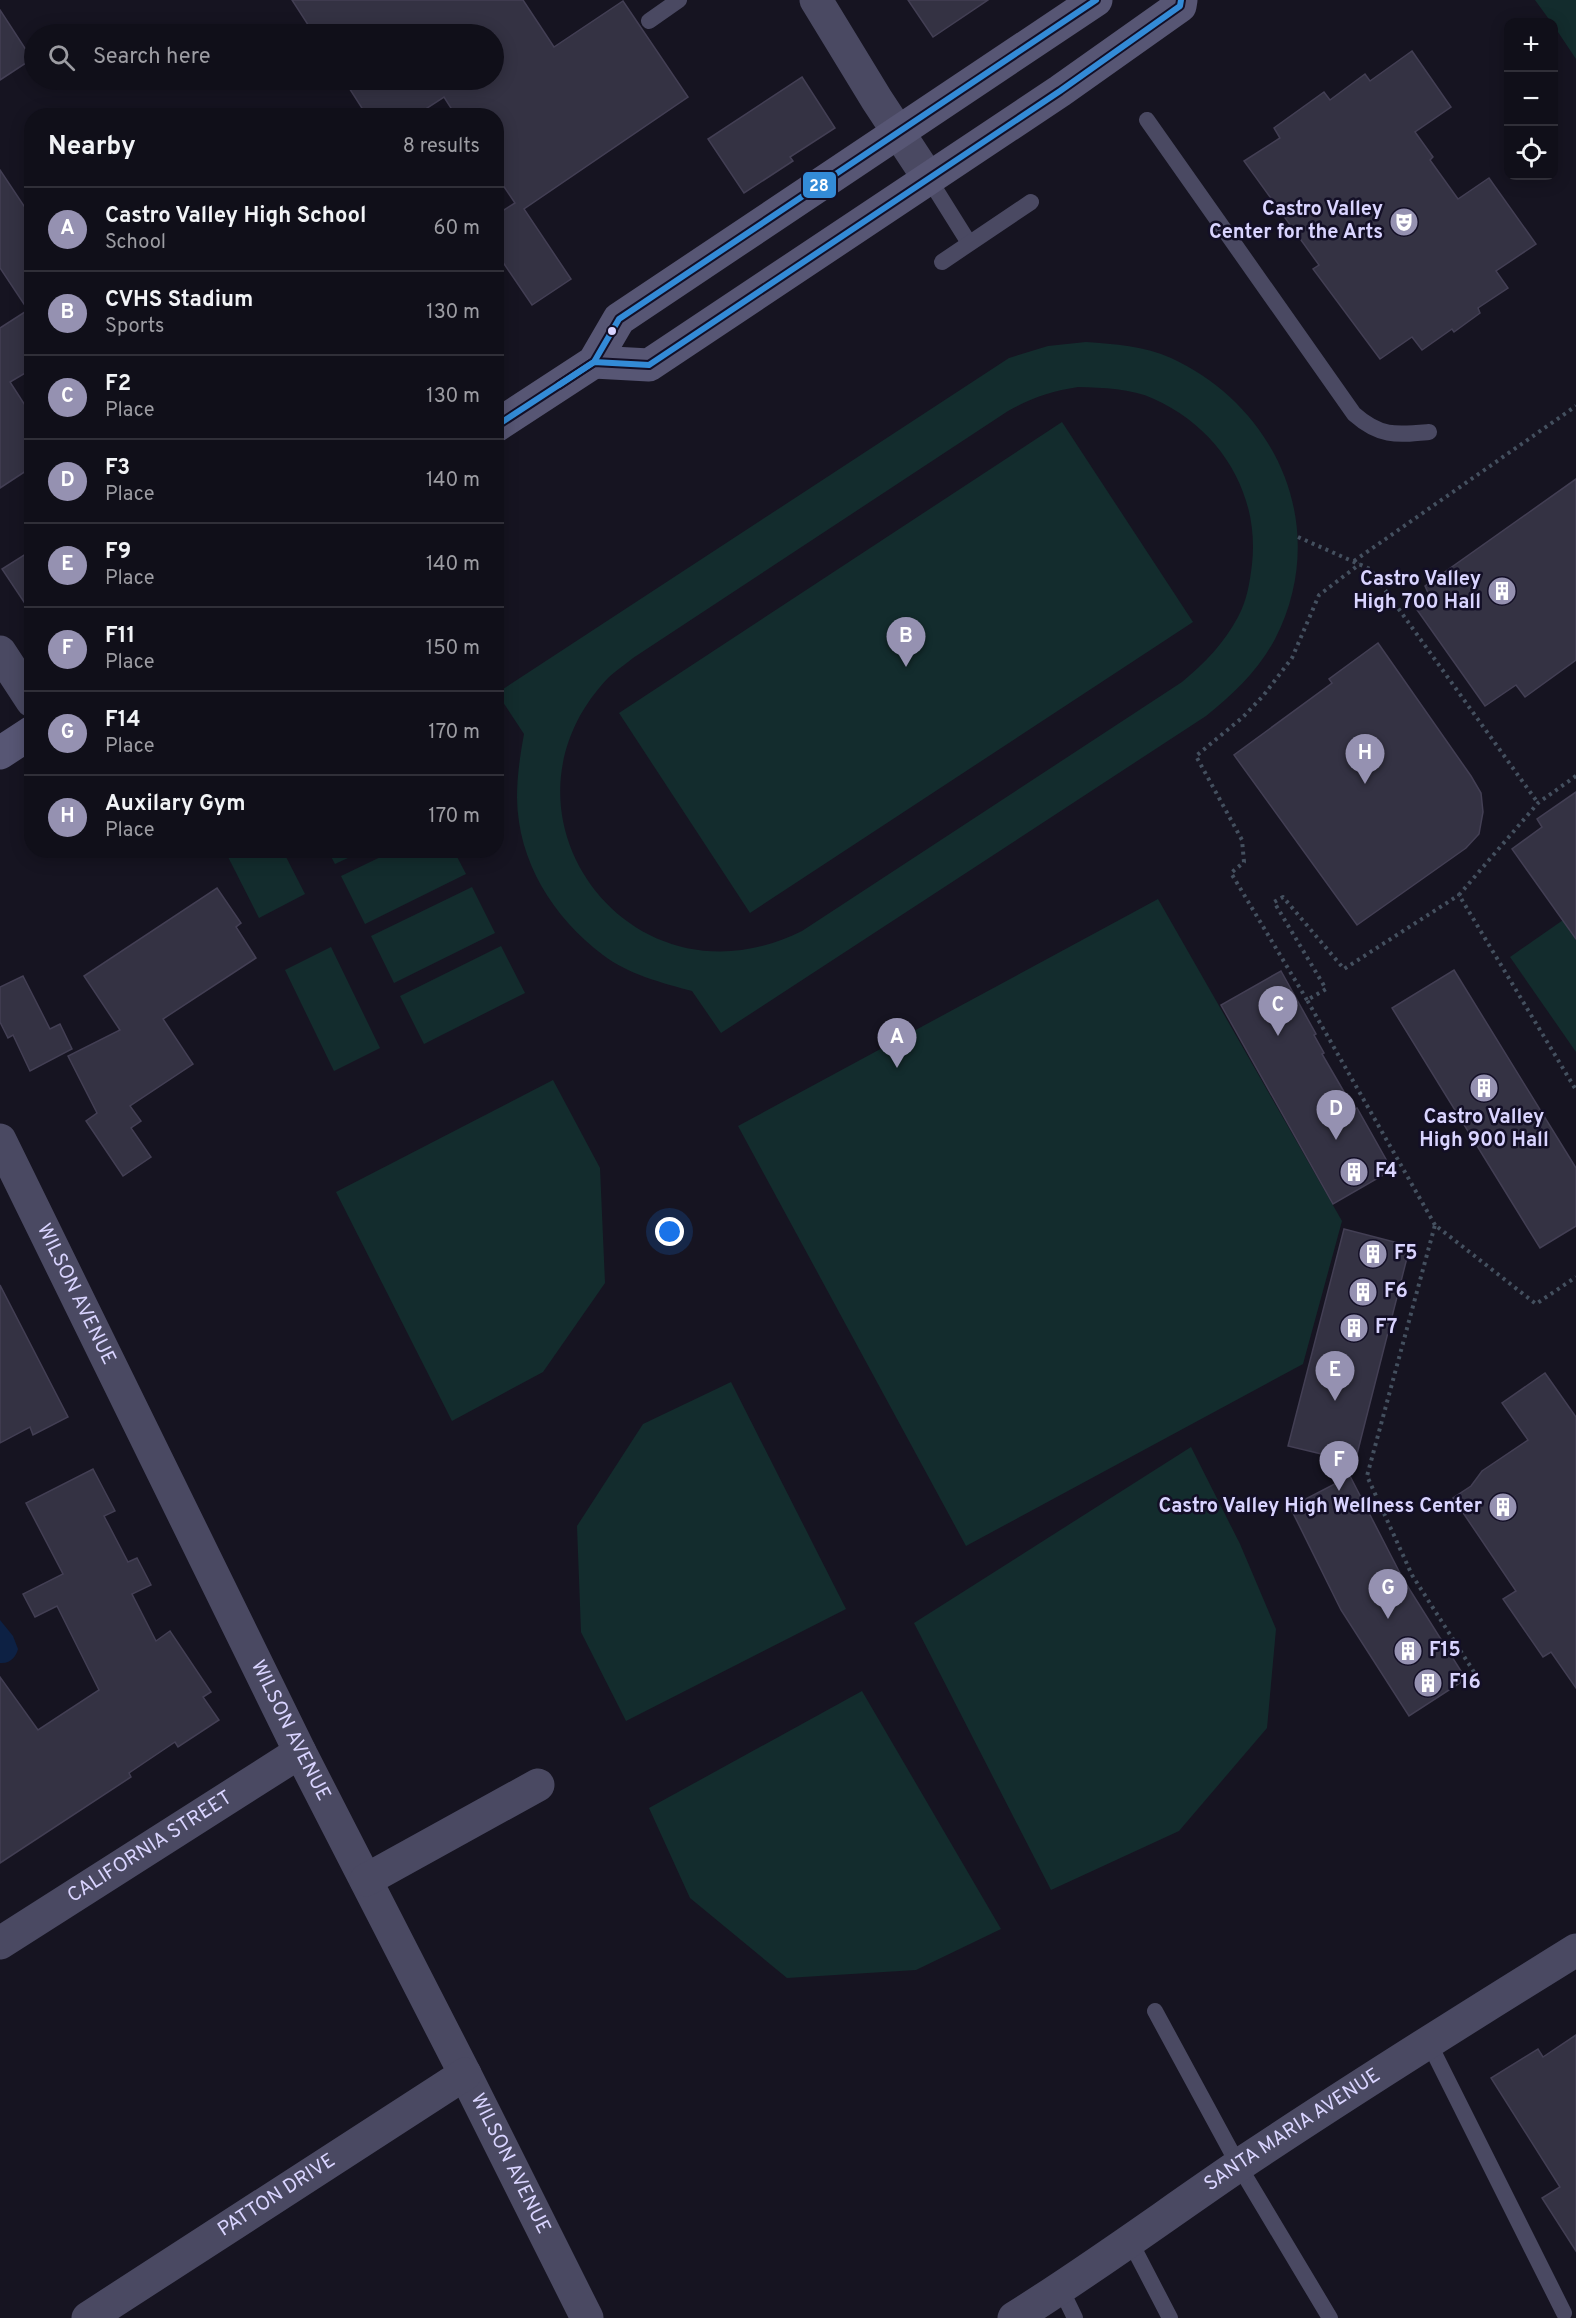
<!DOCTYPE html>
<meta charset="utf-8">
<style>
body{margin:0;font-family:Overpass,sans-serif;background:#191822;color:#f1f3f6}
.controls{position:absolute;right:18px;top:18px;display:grid;overflow:hidden;border-radius:12px;box-shadow:0 3px 15px #0003}
.controls button{width:54px;height:54px;display:grid;place-items:center;padding:0;border:0;border-bottom:2px solid #302f38;background:#100f19;color:#f1f3f6;font:30px sans-serif}
.you{position:absolute;left:670px;top:1232px;width:21px;height:21px;margin:-15px;border:4px solid #fff;border-radius:50%;background:#1a73e8;box-shadow:0 0 0 9px #1a73e833}
.badge{display:grid;place-items:center;width:39px;height:39px;border-radius:50%;background:#9591b1;color:#fff;font-size:20px;font-weight:700}
.pin{position:absolute;translate:-50% -50px;filter:drop-shadow(0 2px 3px #0008)}
.pin::after{content:'';position:absolute;top:32px;width:21px;height:18px;background:inherit;clip-path:polygon(0 0,100% 0,50% 100%)}
.list{margin:0;padding:0;list-style:none}
h2{display:flex;justify-content:space-between;align-items:center;height:78px;margin:0;padding:0 24px;font-size:26px}
h2 small{font-size:20px;font-weight:400;color:#9c9ca2}
.list li{display:grid;grid-template-columns:39px 1fr auto;gap:18px;align-items:center;box-sizing:border-box;height:84px;padding:0 24px;border-top:2px solid #302f38}
.list b{display:block;font-size:22px;white-space:nowrap}
.list p{margin:0;font-size:20px;white-space:nowrap;color:#9c9ca2}
.list em{font-size:20px;font-style:normal;color:#9c9ca2}
.icon{flex:none;width:33px;height:33px;fill:none;stroke:currentColor;stroke-width:2;stroke-linecap:round;stroke-linejoin:round}
.map{position:relative;flex:none;width:1576px;height:2318px;overflow:hidden}
.search{position:absolute;background:#100f19;box-shadow:0 3px 15px #0003;left:24px;top:24px;width:480px;height:66px;display:flex;align-items:center;gap:15px;box-sizing:border-box;padding:0 21px;border-radius:33px;color:#9c9ca2;font-size:22px}
.panel{position:absolute;background:#100f19;box-shadow:0 3px 15px #0003;left:24px;top:108px;width:480px;height:750px;border-radius:24px}
.map>svg:first-child{display:block}
.green{fill:#132c2d;fill-rule:evenodd}
.water{fill:#0d2144}
.building{fill:#343243;stroke:#433f54;stroke-width:1.5}
.lines{fill:none;stroke-linecap:round;stroke-linejoin:round}
.path{stroke:#44505f;stroke-width:4;stroke-dasharray:3 4.5;stroke-linecap:butt}
.service{stroke:#4a4962;stroke-width:16}
.minor{stroke:#4a4962;stroke-width:33}
.tertiary{stroke:#4a4962;stroke-width:33}
.secondary{stroke:#575674;stroke-width:33}
.bus-1-casing{stroke:#130f26;stroke-width:10}
.bus-1{stroke:#338bd7;stroke-width:6}
.bus-dot{fill:#d9d4ff;stroke:#130f26;stroke-width:2}
.labels{text-anchor:middle;dominant-baseline:central;stroke-width:5;stroke-linejoin:round;paint-order:stroke}
.poi-label{font-size:20px;font-weight:bold;fill:#d9d4ff;stroke:#130f26;text-anchor:start}
.street-label{font-size:20px;fill:#d9d4ff;stroke:#130f26}
.line-badge{stroke:#130f26;stroke-width:2}
.badge-label{font-size:16px;text-anchor:middle;font-weight:bold;fill:#fff}
</style>
<div class="map">
<svg width="1576" height="2318" viewBox="0 0 1576 2318">
<rect width="100%" height="100%" fill="#161421"/>
<g class="green">
<polygon points="1535,0 1576,0 1576,59 1554,26 1554,22 1551,22"/>
<path d="M1086,342C1114,344 1145,346 1171,358C1279,408 1331,530 1275,639C1258,671 1233,694 1206,716L721,1033L692,991C662,983 628,974 603,955C553,917 518,862 517,798C517,777 520,755 524,734L497,693L1009,358L1048,346ZM1078,387C1103,388 1131,388 1154,399C1219,428 1260,493 1252,564C1250,581 1247,601 1238,617C1224,643 1205,663 1182,682L802,931C631,1017 480,813 608,678C615,671 625,665 633,658L1008,411C1031,398 1052,391 1078,387Z"/>
<polygon points="1062,422 1193,622 750,913 619,713"/>
<polygon points="225,851 283,851 305,894 259,918"/>
<polygon points="328,851 363,851 335,864"/>
<polygon points="393,851 454,851 466,874 365,924 341,876"/>
<polygon points="472,887 495,933 394,983 371,936"/>
<polygon points="1158,899 1342,1221 1303,1364 966,1546 738,1126"/>
<polygon points="1576,911 1576,1052 1510,957"/>
<polygon points="501,946 525,993 424,1044 400,996"/>
<polygon points="331,947 380,1048 334,1071 285,970"/>
<polygon points="553,1080 600,1168 605,1283 543,1372 452,1421 336,1192"/>
<polygon points="731,1382 846,1609 626,1721 581,1632 577,1526 643,1424"/>
<polygon points="1191,1447 1240,1544 1276,1629 1267,1728 1179,1831 1051,1890 914,1623"/>
<polygon points="862,1691 1001,1929 916,1970 787,1978 690,1898 649,1808"/>
</g>
<path class="water" d="M0,1620L13,1636L18,1649C16,1657 10,1664 0,1663Z"/>
<g class="building">
<polygon points="292,0 523,0 554,47 623,1 688,97 524,209 571,279 532,305 496,252 496,215 515,203 496,175 496,116 456,116 444,97 415,116 367,116 344,80 494,80 494,34 314,34"/>
<polygon points="908,0 988,0 933,37"/>
<polygon points="0,10 32,59 0,80"/>
<polygon points="1412,51 1451,107 1415,132 1433,157 1430,160 1458,199 1489,178 1536,244 1496,271 1508,288 1478,308 1480,313 1454,332 1452,329 1422,350 1412,337 1380,359 1313,269 1319,265 1244,161 1280,138 1274,128 1324,92 1330,100 1365,74 1370,81"/>
<polygon points="802,77 835,128 790,157 793,161 744,193 708,139"/>
<polygon points="0,170 32,218 32,369 10,382 32,416 32,467 0,488 0,328 28,310 0,268"/>
<polygon points="1576,479 1576,660 1525,697 1516,685 1485,706 1415,607 1430,597 1425,586"/>
<polygon points="32,550 32,614 2,569"/>
<polygon points="1378,643 1471,776 1481,793 1483,812 1479,834 1466,848 1357,925 1234,755 1332,683 1329,679"/>
<polygon points="1576,792 1576,939 1512,849 1542,827 1537,819"/>
<polygon points="217,888 241,923 236,927 256,958 163,1019 193,1064 130,1106 141,1121 131,1128 151,1157 123,1176 86,1121 97,1113 68,1056 120,1030 84,976"/>
<polygon points="1454,970 1576,1168 1576,1226 1540,1248 1392,1008"/>
<polygon points="1281,971 1316,1034 1314,1035 1324,1053 1322,1054 1354,1109 1357,1108 1392,1170 1333,1204 1221,1005"/>
<polygon points="23,976 50,1029 60,1024 72,1049 30,1071 13,1035 8,1038 0,1022 0,987"/>
<polygon points="1344,1229 1410,1246 1355,1462 1288,1446"/>
<polygon points="0,1285 68,1417 33,1435 30,1427 0,1443"/>
<polygon points="1545,1373 1576,1417 1576,1688 1551,1652 1543,1657 1503,1599 1516,1591 1453,1498 1471,1486 1482,1471 1528,1440 1502,1403"/>
<polygon points="93,1469 115,1511 104,1516 128,1562 137,1558 151,1585 132,1594 156,1641 170,1631 211,1692 203,1697 219,1720 178,1747 175,1742 129,1773 131,1777 0,1863 0,1677 38,1730 99,1690 57,1606 35,1617 23,1594 63,1574 26,1503"/>
<polygon points="1350,1476 1403,1579 1466,1679 1409,1716 1341,1610 1290,1507"/>
<polygon points="1576,2035 1576,2251 1542,2198 1560,2187 1491,2078 1538,2049 1543,2057"/>
</g>
<g class="lines">
<g class="path">
<polyline points="1298,537 1370,569 1538,803"/>
<polyline points="1354,561 1576,406"/>
<polyline points="1576,776 1538,803 1459,895 1576,1090"/>
<polyline points="1307,1000 1231,873 1244,862 1242,840 1196,756 1243,717 1263,696 1292,658 1319,595 1360,564"/>
<polyline points="1435,1225 1307,1000 1326,989 1274,902 1283,897 1344,969 1459,895"/>
<polyline points="1474,1672 1412,1575 1367,1476 1435,1225 1536,1304 1576,1277"/>
</g>
<g class="service">
<polyline points="649,21 679,0"/>
<path d="M1147,120L1354,414C1380,437 1396,435 1429,432"/>
<polyline points="929,179 969,243"/>
<polyline points="942,262 1031,202"/>
<polyline points="1155,2011 1239,2166 1330,2318"/>
<polyline points="1428,2041 1564,2313"/>
<polyline points="1130,2241 1170,2318"/>
<polyline points="1061,2289 1075,2318"/>
</g>
<g class="minor">
<polyline points="0,652 32,701"/>
<path id="s1" d="M0,1140L300,1752L465,2074L587,2318"/>
<polyline points="366,1880 538,1785"/>
<path id="s2" d="M0,1943L300,1752"/>
<path id="s3" d="M88,2318L465,2074"/>
<path id="s4" d="M1014,2318C1091,2270 1164,2216 1239,2165C1350,2091 1463,2020 1576,1950"/>
</g>
<polyline class="tertiary" points="816,0 877,100 929,179"/>
<g class="secondary">
<polyline points="594,362 649,365 1060,91 1180,6 1181,0"/>
<polyline points="496,426 594,362 619,319 1096,0"/>
<polyline points="0,753 32,732"/>
</g>
<g class="bus-1-casing">
<g id="bus-1">
<polyline points="559,385 594,362 619,319 1096,0"/>
<polyline points="496,426 594,362 649,365 1060,91 1180,6 1181,0"/>
</g>
</g>
<use href="#bus-1" class="bus-1"/>
</g>
<defs>
<g id="theatre-disc" transform="scale(1.5)"><circle r="9.5" fill="#9591b1" stroke="#130f26"/><path d="M-5-5.5Q0-4 5-5.5V0Q5 5 0 6Q-5 5-5 0ZM-3.3-2.5H-1v1.5H-3.3ZM1-2.5H3.3v1.5H1ZM-2.8 1Q0 5.5 2.8 1Z" fill="#fff"/></g>
<g id="building-disc" transform="scale(1.5)"><circle r="9.5" fill="#9591b1" stroke="#130f26"/><path d="M-4-6H4V6H1V3H-1V6H-4ZM-2.5-4.3h1.7v1.8h-1.7ZM.8-4.3h1.7v1.8H.8ZM-2.5-1h1.7V.8h-1.7ZM.8-1h1.7V.8H.8Z" fill="#fff"/></g>
</defs>
<g fill-rule="evenodd">
<use href="#theatre-disc" x="1404" y="222"/>
<use href="#building-disc" x="1502" y="591"/>
<use href="#building-disc" x="1484" y="1088"/>
<use href="#building-disc" x="1354" y="1172"/>
<use href="#building-disc" x="1373" y="1254"/>
<use href="#building-disc" x="1363" y="1292"/>
<use href="#building-disc" x="1354" y="1328"/>
<use href="#building-disc" x="1503" y="1507"/>
<use href="#building-disc" x="1408" y="1651"/>
<use href="#building-disc" x="1428" y="1683"/>
</g>
<circle class="bus-dot" cx="612" cy="331" r="5"/>
<g class="labels">
<g class="poi-label">
<text x="1383" y="210" text-anchor="end">Castro Valley<tspan x="1383" dy="23">Center for the Arts</tspan></text>
<text x="1481" y="580" text-anchor="end">Castro Valley<tspan x="1481" dy="23">High 700 Hall</tspan></text>
<text x="1484" y="1118" text-anchor="middle">Castro Valley<tspan x="1484" dy="23">High 900 Hall</tspan></text>
<text x="1375" y="1172">F4</text>
<text x="1394" y="1254">F5</text>
<text x="1384" y="1292">F6</text>
<text x="1375" y="1328">F7</text>
<text x="1482" y="1507" text-anchor="end">Castro Valley High Wellness Center</text>
<text x="1429" y="1651">F15</text>
<text x="1449" y="1683">F16</text>
</g>
<g class="street-label">
<text stroke="none"><textPath href="#s1" startOffset="172">WILSON AVENUE</textPath></text>
<text stroke="none"><textPath href="#s1" startOffset="658">WILSON AVENUE</textPath></text>
<text stroke="none"><textPath href="#s2" startOffset="178">CALIFORNIA STREET</textPath></text>
<text stroke="none"><textPath href="#s4" startOffset="336">SANTA MARIA AVENUE</textPath></text>
<text stroke="none"><textPath href="#s1" startOffset="1144">WILSON AVENUE</textPath></text>
<text stroke="none"><textPath href="#s3" startOffset="225">PATTON DRIVE</textPath></text>
</g>
</g>
<rect class="line-badge" x="802" y="171" width="35" height="28" rx="6" fill="#338bd7"/>
<g class="badge-label">
<text x="819" y="191">28</text>
</g>
</svg>
<div class="controls">
<button>+</button>
<button>−</button>
<button><svg class="icon" aria-label="locate" viewBox="0 0 24 24"><circle cx="12" cy="12" r="6"/><path d="M12 2v4M12 18v4M2 12h4M18 12h4"/></svg></button>
</div>
<div class="you"></div>
<div class="pin badge" style="left:897px;top:1068px">A</div>
<div class="pin badge" style="left:906px;top:667px">B</div>
<div class="pin badge" style="left:1278px;top:1036px">C</div>
<div class="pin badge" style="left:1336px;top:1140px">D</div>
<div class="pin badge" style="left:1335px;top:1401px">E</div>
<div class="pin badge" style="left:1339px;top:1491px">F</div>
<div class="pin badge" style="left:1388px;top:1619px">G</div>
<div class="pin badge" style="left:1365px;top:784px">H</div>
<div class="search"><svg class="icon" aria-label="search" viewBox="0 0 24 24"><circle cx="10" cy="10" r="6"/><path d="M15 15l6 6"/></svg>Search here</div>
<section class="panel">
<h2>Nearby<small>8 results</small></h2>
<ul class="list">
<li><span class="badge">A</span><div><b>Castro Valley High School</b><p>School</p></div><em>60 m</em></li>
<li><span class="badge">B</span><div><b>CVHS Stadium</b><p>Sports</p></div><em>130 m</em></li>
<li><span class="badge">C</span><div><b>F2</b><p>Place</p></div><em>130 m</em></li>
<li><span class="badge">D</span><div><b>F3</b><p>Place</p></div><em>140 m</em></li>
<li><span class="badge">E</span><div><b>F9</b><p>Place</p></div><em>140 m</em></li>
<li><span class="badge">F</span><div><b>F11</b><p>Place</p></div><em>150 m</em></li>
<li><span class="badge">G</span><div><b>F14</b><p>Place</p></div><em>170 m</em></li>
<li><span class="badge">H</span><div><b>Auxilary Gym</b><p>Place</p></div><em>170 m</em></li>
</ul>
</section>
</div>
